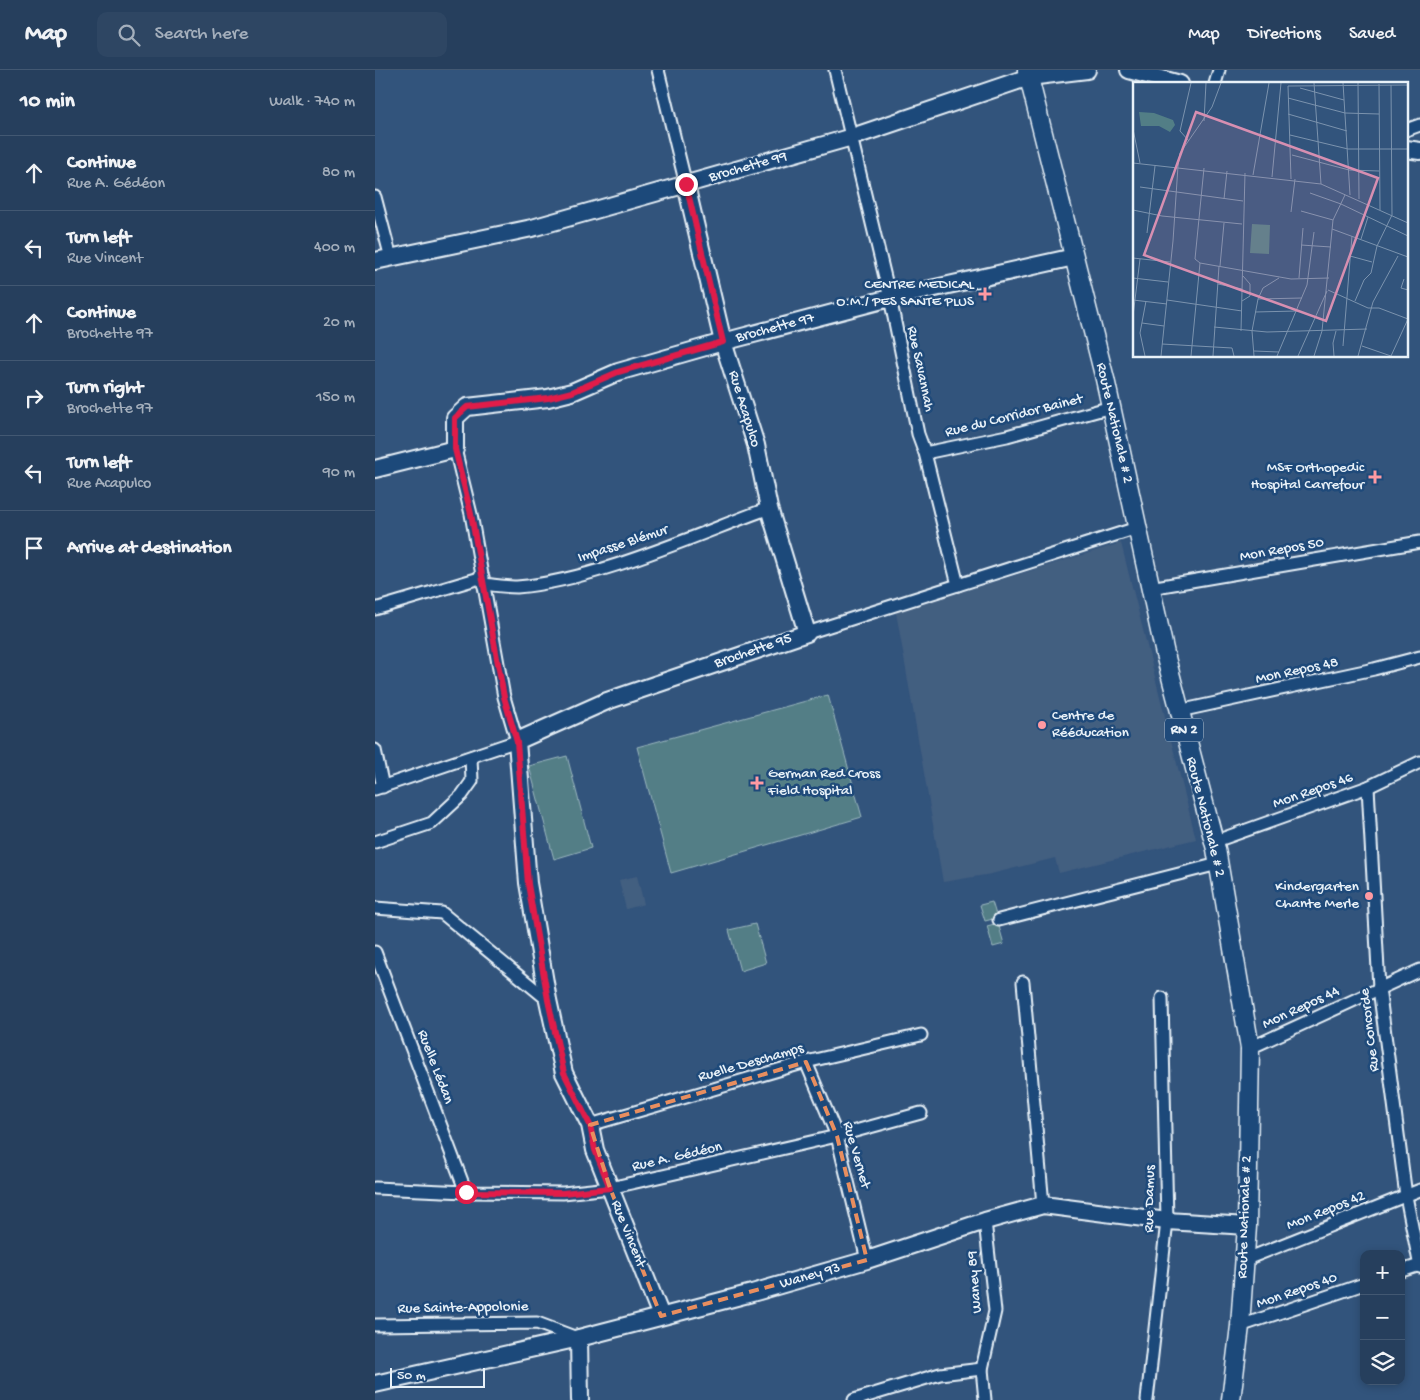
<!DOCTYPE html>
<meta charset="utf-8">
<style>
body{margin:0;font-family:"Gochi Hand",sans-serif;background:#2e4663;color:#f1f3f6}
.controls{position:absolute;right:15px;bottom:15px;display:grid;overflow:hidden;border-radius:10px;box-shadow:0 2px 8px #0003}
.controls button{width:45px;height:45px;display:grid;place-items:center;padding:0;border:0;border-bottom:1px solid #425872;background:#263f5d;color:#f1f3f6;font:25px sans-serif}
.scale{position:absolute;left:15px;bottom:12px;width:95px;box-sizing:border-box;padding-left:5px;border:2px solid #e8f1f8;border-top:0;font-size:14px;line-height:18px;white-space:nowrap;color:#e8f1f8;-webkit-text-stroke:4px #1f4a7a;paint-order:stroke}
.stop{position:absolute;width:15px;height:15px;margin:-11px;border:4px solid #e11d48;border-radius:50%;background:#fff}
.stop.end{background:#e11d48;border-color:#fff;box-shadow:0 1px 5px #0008}
.list{margin:0;padding:0;list-style:none}
h2{display:flex;justify-content:space-between;align-items:center;height:65px;margin:0;padding:0 20px;font-size:21px}
h2 small{font-size:16px;font-weight:400;color:#a4afbc}
.list li{display:grid;grid-template-columns:32px 1fr auto;gap:15px;align-items:center;box-sizing:border-box;height:75px;padding:0 20px;border-top:1px solid #425872}
.list b{display:block;font-size:19px;white-space:nowrap}
.list p{margin:0;font-size:16px;white-space:nowrap;color:#a4afbc}
.list em{font-size:16px;font-style:normal;color:#a4afbc}
.icon{flex:none;width:28px;height:28px;fill:none;stroke:currentColor;stroke-width:2;stroke-linecap:round;stroke-linejoin:round}
.map{position:relative;flex:none;width:1045px;height:1330px;overflow:hidden}
header{display:flex;align-items:center;gap:30px;box-sizing:border-box;height:70px;padding:0 25px;background:#263f5d;border-bottom:1px solid #425872}
header strong{font-size:24px}
nav{display:flex;gap:28px;margin-inline-start:auto;font-size:18px}
.search{width:350px;height:45px;background:#2e4663;display:flex;align-items:center;gap:12px;box-sizing:border-box;padding:0 18px;border-radius:10px;color:#a4afbc;font-size:19px}
main{display:flex}
aside{flex:1;background:#263f5d}
.map>svg:first-child{display:block}
.built{fill:#435e80}
.green{fill:#527e86;stroke:#9db8bf}
.lines{fill:none;stroke-linecap:round;stroke-linejoin:round}
.street-casing{stroke:#e8f1f8;stroke-width:15}
.secondary-casing{stroke:#e8f1f8;stroke-width:20}
.primary-casing{stroke:#e8f1f8;stroke-width:21}
.street{stroke:#1f4a7a;stroke-width:11}
.secondary{stroke:#1f4a7a;stroke-width:16}
.primary{stroke:#1f4a7a;stroke-width:18}
.route{stroke:#e11d48;stroke-width:6}
.marked{fill:none;stroke:#e88e5f;stroke-width:4;stroke-dasharray:10 6;stroke-linejoin:round}
.poi-dot{fill:#ff9aa2;stroke:#1f4a7a;stroke-width:2}
.labels{text-anchor:middle;dominant-baseline:central;stroke-width:5;stroke-linejoin:round;paint-order:stroke}
.shield{fill:#1f4a7a;stroke:#acbfd2;stroke-width:1}
.shield-label{font-size:14px;font-weight:bold;fill:#e8f1f8}
.street-label{font-size:15px;fill:#e8f1f8;stroke:#1f4a7a}
.poi-label{font-size:15px;fill:#e8f1f8;stroke:#1f4a7a;text-anchor:end}
.inset-road{fill:none;stroke:#7b93ae;stroke-width:1}
.view{fill:#d78fb1;fill-opacity:0.15;stroke:#d78fb1;stroke-width:2.5}
.inset-edge{fill:none;stroke:#e8f1f8;stroke-width:2.5}
</style>
<header>
<strong>Map</strong>
<div class="search"><svg class="icon" aria-label="search" viewBox="0 0 24 24"><circle cx="10" cy="10" r="6"/><path d="M15 15l6 6"/></svg>Search here</div>
<nav><a>Map</a><a>Directions</a><a>Saved</a></nav>
</header>
<main>
<aside>
<h2>10 min<small>Walk · 740 m</small></h2>
<ul class="list">
<li><svg class="icon" aria-label="ahead" viewBox="0 0 24 24"><path d="M12 20V5M6 11l6-6 6 6"/></svg><div><b>Continue</b><p>Rue A. Gédéon</p></div><em>80 m</em></li>
<li><svg class="icon" aria-label="left" viewBox="0 0 24 24"><path d="M17 20v-9H6M10 6l-5 5 5 5"/></svg><div><b>Turn left</b><p>Rue Vincent</p></div><em>400 m</em></li>
<li><svg class="icon" aria-label="ahead" viewBox="0 0 24 24"><path d="M12 20V5M6 11l6-6 6 6"/></svg><div><b>Continue</b><p>Brochette 97</p></div><em>20 m</em></li>
<li><svg class="icon" aria-label="right" viewBox="0 0 24 24"><path d="M7 20v-9h11M14 6l5 5-5 5"/></svg><div><b>Turn right</b><p>Brochette 97</p></div><em>150 m</em></li>
<li><svg class="icon" aria-label="left" viewBox="0 0 24 24"><path d="M17 20v-9H6M10 6l-5 5 5 5"/></svg><div><b>Turn left</b><p>Rue Acapulco</p></div><em>90 m</em></li>
<li><svg class="icon" aria-label="arrive" viewBox="0 0 24 24"><path d="M6 21V4h12l-3 4 3 4H6"/></svg><div><b>Arrive at destination</b></div></li>
</ul>
</aside>
<div class="map">
<svg width="1045" height="1330" viewBox="0 0 1045 1330">
<rect width="100%" height="100%" fill="#32547c"/>
<filter id="ink" filterUnits="userSpaceOnUse"><feTurbulence type="fractalNoise" baseFrequency=".02" numOctaves="2"/><feDisplacementMap in="SourceGraphic" scale="10" xChannelSelector="R" yChannelSelector="G"/><feConvolveMatrix kernelMatrix="1 2 1 2 8 2 1 2 1" color-interpolation-filters="sRGB"/></filter>
<g filter="url(#ink)">
<g class="built">
<polygon points="746,473 821,769 684,803 680,788 616,804 568,812 521,542"/>
<polygon points="262,806 269,834 251,839 244,810"/>
</g>
<g class="green">
<polygon points="453,625 487,747 296,803 262,677"/>
<polygon points="192,686 216,778 179,789 154,696"/>
<polygon points="617,832 622,848 610,851 605,835"/>
<polygon points="623,853 629,874 618,877 612,856"/>
<polygon points="380,854 391,893 365,901 354,860"/>
</g>
<g class="lines">
<g class="street-casing">
<g id="street">
<polyline points="283,0 311,115"/>
<polyline points="460,0 515,228 543,364 550,383 583,515"/>
<polyline points="840,14 844,0"/>
<polyline points="1031,60 1045,55"/>
<polyline points="0,127 16,188"/>
<polyline points="550,383 632,366 736,337"/>
<path d="M108,514C119,515 131,517 142,517C222,510 318,466 394,438"/>
<polyline points="775,518 1045,472"/>
<polyline points="0,539 108,507"/>
<polyline points="432,563 762,458"/>
<polyline points="804,641 999,599 1045,587"/>
<polyline points="0,680 8,717"/>
<polyline points="993,717 1004,918 1031,1126 1045,1197"/>
<polyline points="0,719 142,671 129,627 96,444 80,379"/>
<polyline points="0,772 57,753 87,725 97,711 96,687"/>
<polyline points="838,772 993,717 1045,692"/>
<polyline points="0,838 67,843 173,930"/>
<polyline points="624,850 843,794"/>
<polyline points="0,882 91,1122"/>
<polyline points="648,912 668,1135"/>
<polyline points="875,978 1045,900"/>
<polyline points="431,992 462,1066 492,1190"/>
<polyline points="215,1055 431,992 546,965"/>
<polyline points="0,1118 91,1122 188,1123 235,1118 462,1066 546,1043"/>
<polyline points="610,1151 620,1241 607,1299 610,1330"/>
<polyline points="869,1190 1045,1120"/>
<polyline points="1026,1201 1045,1195"/>
<polyline points="0,1255 162,1253 202,1268"/>
<polyline points="865,1256 989,1214"/>
<polyline points="479,1330 565,1304 607,1299"/>
<polyline points="772,1330 792,1151 787,928"/>
</g>
</g>
<g class="secondary-casing">
<g id="secondary">
<polyline points="754,0 805,14"/>
<polyline points="1031,79 1045,81"/>
<polyline points="0,191 157,158 477,67 654,7 712,0"/>
<polyline points="0,399 80,379 80,348 92,337 173,328 197,322 243,302 348,272 515,228 699,187"/>
<polyline points="286,1246 220,1080 215,1055 189,1003 173,930 153,813 142,671 232,631 432,563 394,438 381,375 348,272 311,115"/>
<polyline points="204,1268 205,1330"/>
<polyline points="0,1314 204,1268 377,1223 492,1190 610,1151 668,1135 792,1151 872,1156"/>
</g>
</g>
<g class="primary-casing">
<polyline id="primary" points="652,0 730,309 790,584 841,779 875,978 872,1156 865,1256 856,1330"/>
</g>
<use href="#street" class="street"/>
<use href="#secondary" class="secondary"/>
<use href="#primary" class="primary"/>
</g>
</g>
<g class="lines" filter="url(#ink)">
<polyline class="route" points="91,1122 188,1123 235,1118 220,1080 215,1055 189,1003 173,930 153,814 142,672 129,627 96,444 80,379 80,348 92,337 173,328 197,322 243,302 348,272 311,114"/>
</g>
<path class="marked" d="M431,992L462,1066L492,1190L286,1246L235,1118L215,1055Z"/>
<g class="poi-dot">
<path d="M607.5 216.5h5v5h5v5h-5v5h-5v-5h-5v-5h5z"/>
<path d="M997.5 399.5h5v5h5v5h-5v5h-5v-5h-5v-5h5z"/>
<circle cx="667" cy="655" r="5"/>
<path d="M379.5 705.5h5v5h5v5h-5v5h-5v-5h-5v-5h5z"/>
<circle cx="994" cy="826" r="5"/>
</g>
<g class="labels">
<rect class="shield" x="790" y="648.5" width="38" height="23" rx="4"/>
<g class="shield-label">
<text x="809" y="660">RN 2</text>
</g>
<g class="street-label">
<text transform="translate(373 97) rotate(-16)">Brochette 99</text>
<text transform="translate(400 258) rotate(-15)">Brochette 97</text>
<text transform="translate(545 299) rotate(78)">Rue Savannah</text>
<text transform="translate(369 339) rotate(73)">Rue Acapulco</text>
<text transform="translate(639 346) rotate(-14)">Rue du Corridor Bainet</text>
<text transform="translate(739 353) rotate(77)">Route Nationale # 2</text>
<text transform="translate(248 474) rotate(-18)">Impasse Blémur</text>
<text transform="translate(907 480) rotate(-10)">Mon Repos 50</text>
<text transform="translate(378 581) rotate(-19)">Brochette 95</text>
<text transform="translate(922 601) rotate(-12)">Mon Repos 48</text>
<text transform="translate(938 721) rotate(-19)">Mon Repos 46</text>
<text transform="translate(830 747) rotate(76)">Route Nationale # 2</text>
<text transform="translate(926 938) rotate(-25)">Mon Repos 44</text>
<text transform="translate(995 960) rotate(-97)">Rue Concorde</text>
<text transform="translate(376 993) rotate(-16)">Ruelle Deschamps</text>
<text transform="translate(60 997) rotate(69)">Ruelle Lédan</text>
<text transform="translate(481 1085) rotate(74)">Rue Vernet</text>
<text transform="translate(302 1087) rotate(-13)">Rue A. Gédéon</text>
<text transform="translate(775 1129) rotate(-89)">Rue Damus</text>
<text transform="translate(951 1141) rotate(-22)">Mon Repos 42</text>
<text transform="translate(870 1147) rotate(-88)">Route Nationale # 2</text>
<text transform="translate(253 1164) rotate(68)">Rue Vincent</text>
<text transform="translate(435 1206) rotate(-16)">Waney 93</text>
<text transform="translate(600 1212) rotate(-95)">Waney 89</text>
<text transform="translate(922 1221) rotate(-19)">Mon Repos 40</text>
<text transform="translate(88 1238) rotate(-1)">Rue Sainte-Appolonie</text>
</g>
<g class="poi-label">
<text x="599" y="215">CENTRE MEDICAL<tspan x="599" dy="17">O.M./ PES SANTE PLUS</tspan></text>
<text x="989" y="398">MSF Orthopedic<tspan x="989" dy="17">Hospital Carrefour</tspan></text>
<text x="677" y="646" text-anchor="start">Centre de<tspan x="677" dy="17">Rééducation</tspan></text>
<text x="393" y="704" text-anchor="start">German Red Cross<tspan x="393" dy="17">Field Hospital</tspan></text>
<text x="984" y="817">Kindergarten<tspan x="984" dy="17">Chante Merle</tspan></text>
</g>
</g>
<g transform="translate(758 12)">
<rect width="275" height="275" fill="#32547c"/>
<path d="M6,30L21,31L40,38L42,43L37,50L26,44H8ZM119,142L137,143L136,172L117,171Z" fill="#527e86"/>
<path class="inset-road" d="M181,1L188,102M210,1L217,113M225,1L226,117M246,2L247,128M167,6L211,18M155,16L212,31L246,32M155,32L214,49M71,39L73,1M0,47L7,81M157,53L215,67H275M56,59L47,49L58,1M159,73L216,88L246,89M0,81L188,102L275,141M120,93L136,1M139,95L148,1M158,97L155,4L275,3M7,105L110,119M177,111L208,122L275,154M91,117L94,89M0,128L29,134L109,142M168,129L200,138M158,130L162,97M199,147L275,175M14,151L22,84M228,157L235,135M168,163L198,165M217,174L239,180M0,176L37,180M67,181L158,197L196,196M67,181L62,177L71,86M87,184L91,141M0,196L35,200M166,196L170,146M271,197L268,206L275,208M85,202L109,207M195,208L235,226H246L275,237M125,217L169,216M0,218L34,222M34,218L109,229M109,219L117,214V202L110,194M222,219L231,198L238,191L244,164L259,133L258,3M122,230L164,229M0,234L7,177M9,241L31,244M81,245L134,250L234,247M108,249L112,91M29,262L99,266L101,274M210,264L219,154M229,264L258,274M121,269L146,270M12,274L7,251L13,219M28,274L40,159L45,84L47,71L79,25L88,1M58,274L67,181M80,274L86,184M121,274L119,249L125,217L130,206L146,196M144,274L174,203L181,150M165,274L194,209M181,274L189,249L200,138L212,113M201,274L200,261L203,249M225,274L240,220L265,174M258,274L275,237"/>
<path class="view" d="M63,30L245,96L193,239L11,173Z"/>
<rect width="275" height="275" class="inset-edge"/>
</g>
</svg>
<div class="controls">
<button>+</button>
<button>−</button>
<button><svg class="icon" aria-label="layers" viewBox="0 0 24 24"><path d="M12 4l9 5-9 5-9-5zM3 14l9 5 9-5"/></svg></button>
</div>
<div class="scale">50 m</div>
<div class="stop" style="left:91px;top:1122px"></div>
<div class="stop end" style="left:311px;top:114px"></div>
</div>
</main>
